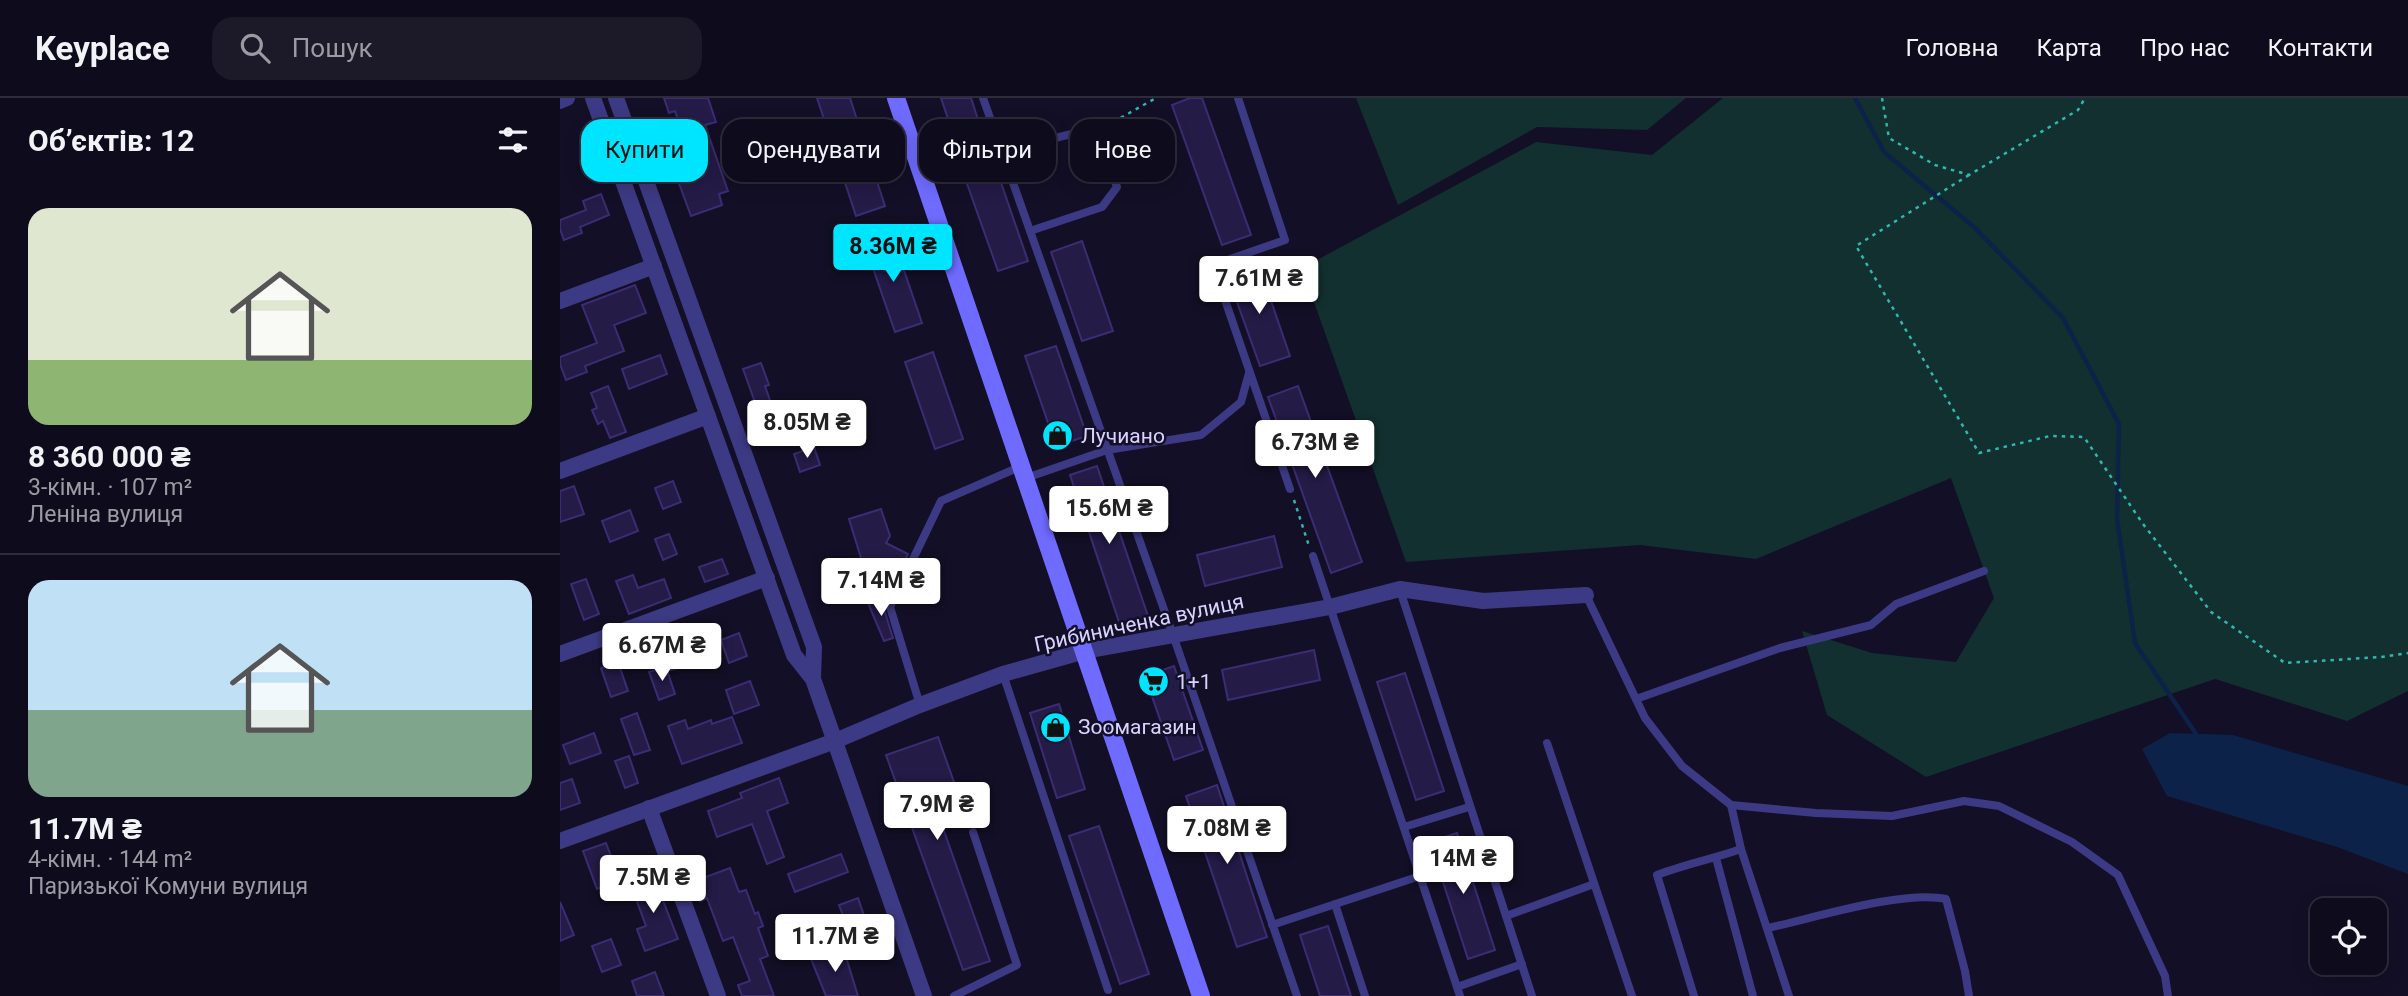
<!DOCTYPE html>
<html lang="uk">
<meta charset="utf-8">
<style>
body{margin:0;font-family:Roboto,sans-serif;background:#1c1929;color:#f1f3f6;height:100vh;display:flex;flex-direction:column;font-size:26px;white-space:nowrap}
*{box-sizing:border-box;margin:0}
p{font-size:23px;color:#9b9ba3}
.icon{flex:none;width:38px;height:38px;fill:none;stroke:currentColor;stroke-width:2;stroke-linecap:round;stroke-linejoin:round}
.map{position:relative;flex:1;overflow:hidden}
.sheet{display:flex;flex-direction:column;background:#0e0b1c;width:560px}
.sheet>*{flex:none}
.guide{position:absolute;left:21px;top:21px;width:665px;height:63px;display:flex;gap:14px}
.buttons{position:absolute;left:1750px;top:800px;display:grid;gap:14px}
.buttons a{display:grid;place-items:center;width:77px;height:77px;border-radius:14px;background:#0e0b1c;box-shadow:0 4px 18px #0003,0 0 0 2px #2e2b3b;font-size:35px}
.price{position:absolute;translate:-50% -60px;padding:0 16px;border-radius:7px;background:#fff;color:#222;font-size:23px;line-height:46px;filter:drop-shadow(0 2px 4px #0008)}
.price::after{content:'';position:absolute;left:50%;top:42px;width:21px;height:16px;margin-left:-10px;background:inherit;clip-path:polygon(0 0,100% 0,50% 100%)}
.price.active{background:#00e5ff;color:#111}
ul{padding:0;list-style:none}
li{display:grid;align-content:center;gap:14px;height:371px;padding:0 28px}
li+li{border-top:2px solid #2e2b3b}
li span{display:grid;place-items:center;height:217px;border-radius:21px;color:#555}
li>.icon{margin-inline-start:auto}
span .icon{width:126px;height:126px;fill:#fffc;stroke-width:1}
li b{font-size:30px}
h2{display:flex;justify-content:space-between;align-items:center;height:84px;padding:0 28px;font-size:30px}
.pill{padding:0 24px;border-radius:21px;background:#0e0b1c;box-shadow:0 4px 18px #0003,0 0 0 2px #2e2b3b;font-size:24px;line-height:63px}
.pill.active{background:#00e5ff;color:#111}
header{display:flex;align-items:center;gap:42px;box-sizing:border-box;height:98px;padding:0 35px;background:#0e0b1c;border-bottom:2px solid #2e2b3b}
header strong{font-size:33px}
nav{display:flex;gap:38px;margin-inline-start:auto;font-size:24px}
.search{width:490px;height:63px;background:#1c1929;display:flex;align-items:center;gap:18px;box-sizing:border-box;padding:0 24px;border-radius:21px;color:#9b9ba3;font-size:26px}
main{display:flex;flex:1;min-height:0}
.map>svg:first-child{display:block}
</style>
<header>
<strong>Keyplace</strong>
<div class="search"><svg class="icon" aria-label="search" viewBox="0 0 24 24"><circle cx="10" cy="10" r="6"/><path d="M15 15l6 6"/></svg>Пошук</div>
<nav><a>Головна</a><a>Карта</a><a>Про нас</a><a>Контакти</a></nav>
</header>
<main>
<section class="sheet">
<h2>Об’єктів: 12<svg class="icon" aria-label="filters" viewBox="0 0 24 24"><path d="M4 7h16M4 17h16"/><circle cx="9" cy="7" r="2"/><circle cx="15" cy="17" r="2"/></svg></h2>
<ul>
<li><span style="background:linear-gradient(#dfe7d0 70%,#8fb573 0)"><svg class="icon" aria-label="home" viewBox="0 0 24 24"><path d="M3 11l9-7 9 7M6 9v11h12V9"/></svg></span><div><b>8 360 000 ₴</b><p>3-кімн. · 107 m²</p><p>Леніна вулиця</p></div></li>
<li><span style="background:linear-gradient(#bfe0f5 60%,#7fa58c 0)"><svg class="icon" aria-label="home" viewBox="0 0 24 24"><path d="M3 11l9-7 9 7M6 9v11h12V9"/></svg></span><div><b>11.7M ₴</b><p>4-кімн. · 144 m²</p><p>Паризької Комуни вулиця</p></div></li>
</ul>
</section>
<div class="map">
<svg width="1848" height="898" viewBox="0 0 1848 898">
<rect width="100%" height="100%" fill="#130f26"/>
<g fill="#12302f">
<path d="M796,0h330l-39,32 -110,-3 -139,78z"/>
<path d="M1163,0h685v593l-61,30 -132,-42 -289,98 -99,-62 -25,-84 70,22 84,9 38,-64 -43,-120 -195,81 -116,-14 -234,17 -104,-294 234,-126 116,13z"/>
</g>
<path fill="#0c2248" d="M1610,635l63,2 175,51v88l-71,-27 -170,-51 -25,-47z"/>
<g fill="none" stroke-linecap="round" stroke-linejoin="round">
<path stroke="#0c2248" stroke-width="4.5" d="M1295,0l29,54 90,75 89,91 56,106 -2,95 18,124 63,94"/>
</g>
<g fill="#241b47" stroke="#3b2d73" stroke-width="2">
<path d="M104,0h44l8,24 -11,3 23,66 -9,3 3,11 -31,11 -21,-57 19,-6 -14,-42 -6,2z"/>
<path d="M257,0h33l35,108 -29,10z"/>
<path d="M381,0h30l15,46 -27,8z"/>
<path d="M630,0h12l49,137 -29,10 -50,-140z"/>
<path d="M437,73l31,90 -30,10 -32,-90z"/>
<path d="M41,96l8,21 -29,12 2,6 -18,7 -4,-11v-9l26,-10 -3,-9z"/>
<path d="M332,137l30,88 -27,9 -30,-87z"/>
<path d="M522,143l31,90 -31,10 -31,-89z"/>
<path d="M699,168l31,90 -30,10 -32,-89z"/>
<path d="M75,187l11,28 -32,12 10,26 -39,15 2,6 -21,8 -6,-16v-7l37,-14 -15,-38z"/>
<path d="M496,248l31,90 -31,10 -31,-90z"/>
<path d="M373,254l30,87 -28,10 -30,-87z"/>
<path d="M100,257l7,19 -38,15 -7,-20z"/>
<path d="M201,265l8,22 -4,1 15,43 -16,5 -9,-25 2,-1 -14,-39z"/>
<path d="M48,288l18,46 -16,6 -7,-17 -5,3 -6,-14 5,-2 -6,-15z"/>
<path d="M738,288l64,176 -31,11 -63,-176z"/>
<path d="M265,308l5,16 -26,9 -5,-16z"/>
<path d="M254,349l6,18 -20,7 -6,-18z"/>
<path d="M537,368l51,150 -28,9 -50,-150z"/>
<path d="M113,383l8,21 -18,7 -8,-21z"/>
<path d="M14,388l10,28 -24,8v-31z"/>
<path d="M321,411l9,27 -4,7 22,11 -7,15 -22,-10 -11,22 -19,-62z"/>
<path d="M70,412l8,21 -28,11 -8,-21z"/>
<path d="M109,436l8,20 -14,6 -8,-21z"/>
<path d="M714,438l8,31 -77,19 -8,-31z"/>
<path d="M162,461l6,15 -23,8 -6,-15z"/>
<path d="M73,477l5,13 26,-9 7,19 -42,16 -13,-33z"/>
<path d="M26,481l13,35 -15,6 -13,-36z"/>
<path d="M324,499v12l9,29 -9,3 -16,-38z"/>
<path d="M121,533l12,32 -22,7 -11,-32z"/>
<path d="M179,535l8,23 -18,7 -8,-23z"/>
<path d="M754,552l6,30 -92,20 -6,-30z"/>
<path d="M58,564l10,29 -17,6 -10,-29z"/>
<path d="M614,568l29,84 -29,10 -29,-84z"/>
<path d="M106,569l9,27 -16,6 -10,-28z"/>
<path d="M845,575l39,118 -28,9 -39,-118z"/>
<path d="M190,583l9,24 -25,9 -8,-24z"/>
<path d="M499,606l26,85 -28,9 -27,-85z"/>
<path d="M77,615l13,37 -16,5 -13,-36z"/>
<path d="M172,619l10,26 -60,21 -14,-38 17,-6 3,9 23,-9 1,4z"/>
<path d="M34,635l7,20 -31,11 -7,-19z"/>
<path d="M378,639l17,48 -24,9 59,167 -27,9 -77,-215z"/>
<path d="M69,658l9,27 -13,5 -10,-27z"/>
<path d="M219,680l9,25 -21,8 17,46 -17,7 -15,-40 -35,13 -9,-26 34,-13 -2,-5z"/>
<path d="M12,681l8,24 -20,7v-27z"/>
<path d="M657,687l50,152 -30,10 -51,-151z"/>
<path d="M539,728l50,148 -29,10 -51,-148z"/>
<path d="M897,735l38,117 -27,9 -38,-117z"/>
<path d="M46,745l14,37 -23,9 -14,-38z"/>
<path d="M281,756l7,18 -53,20 -7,-18z"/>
<path d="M170,770l9,24 7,-2 9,24 3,-2 5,14 -5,2 10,28 -8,3 14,37h-32l-4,-11 12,-4 -17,-44 -10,4 -16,-43 -7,3 -8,-19z"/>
<path d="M93,777l25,64 -33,12 -8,-22 9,-3 -16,-43z"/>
<path d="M298,800l9,26 -18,7 -10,-26z"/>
<path d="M0,804l14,33 -14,6z"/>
<path d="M768,828l23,70h-31l-20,-61z"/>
<path d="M51,841l10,26 -19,7 -10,-26z"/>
<path d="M283,849l15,49h-32l-15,-37z"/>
<path d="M95,874l9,24h-27l-5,-15z"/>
</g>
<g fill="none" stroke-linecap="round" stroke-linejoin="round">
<g stroke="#2fb8b0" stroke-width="2.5" stroke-dasharray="3.5 5" stroke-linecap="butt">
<path d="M1322,0l7,40 46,27 34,10 109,-65 7,-12"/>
<path d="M546,28l50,-28"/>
<path d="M1409,77l-113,71 123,207 71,-17 34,1 59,87 68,88 74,51 96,-6 27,-4"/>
<path d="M734,402l15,46"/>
</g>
<g stroke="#3d3a85" stroke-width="8">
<path d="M423,0l190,537 124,361"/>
<path d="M678,0l47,142 -72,25 77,224"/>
<path d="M364,82l78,-29 94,-23 21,59 -15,20 -72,24"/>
<path d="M466,380l81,-28 94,-15 40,-33 8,-29"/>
<path d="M753,458l147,440"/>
<path d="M840,492l132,406"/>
<path d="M1026,497l59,123 37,48 49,39 85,8 76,3 72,-15 35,5 73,36 46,33 47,101 3,20"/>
<path d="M443,576l105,316"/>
<path d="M1076,601l144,-51 91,-23 25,-21 88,-33"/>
<path d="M360,607l-30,-98 51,-106 81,-35"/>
<path d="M987,645l85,253"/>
<path d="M1171,707l10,44 48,147"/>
<path d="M844,729l65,-20"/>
<path d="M1156,760l37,138"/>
<path d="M775,806l30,92"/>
<path d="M946,818l88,-32"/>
<path d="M712,827l148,-49"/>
<path d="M1208,830c46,-10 134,-38 178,-29l19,72 4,25"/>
<path d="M897,889l65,-23"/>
<path d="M394,898l63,-31 -44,-133"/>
<path d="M1134,898l-37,-121c28,-11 56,-16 84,-26"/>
</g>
<g stroke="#3d3a85" stroke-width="16">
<path d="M33,0l201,557 19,24 111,317"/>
<path d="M56,0l198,549 -1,32"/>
<path d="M0,3l7,-3"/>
<path d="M0,203l94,-35"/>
<path d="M0,373l148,-55"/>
<path d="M0,556l207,-76"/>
<path d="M89,710l69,188"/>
<path d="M0,743l275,-100 85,-36 83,-31 82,-23 245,-44 70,-18 83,12 103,-6"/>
</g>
<path stroke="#6f6bff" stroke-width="18" d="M336,0l305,898"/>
</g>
<defs>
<symbol id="shop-disc" viewBox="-11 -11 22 22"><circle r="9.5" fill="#00e5ff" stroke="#130f26"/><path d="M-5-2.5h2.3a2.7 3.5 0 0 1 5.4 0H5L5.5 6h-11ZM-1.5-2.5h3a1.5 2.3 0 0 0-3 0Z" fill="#111"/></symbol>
<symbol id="supermarket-disc" viewBox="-11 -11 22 22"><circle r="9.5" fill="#00e5ff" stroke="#130f26"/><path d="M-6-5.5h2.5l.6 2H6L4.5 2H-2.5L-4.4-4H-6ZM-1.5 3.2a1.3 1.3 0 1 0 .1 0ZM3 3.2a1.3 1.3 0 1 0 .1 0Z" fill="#111"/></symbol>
</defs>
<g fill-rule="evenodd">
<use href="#shop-disc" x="480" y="320" width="35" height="35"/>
<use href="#supermarket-disc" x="576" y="566" width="35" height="35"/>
<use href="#shop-disc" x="478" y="612" width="35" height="35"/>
</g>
<g text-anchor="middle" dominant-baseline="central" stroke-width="5" stroke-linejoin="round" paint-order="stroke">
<g font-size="21" fill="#d9d4ff" stroke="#130f26" text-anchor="start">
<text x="521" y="338">Лучиано</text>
<text x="616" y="584">1+1</text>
<text x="518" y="629">Зоомагазин</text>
</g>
<g font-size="21" fill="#d9d4ff" stroke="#130f26">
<text transform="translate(579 525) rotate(-12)">Грибиниченка вулиця</text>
</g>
</g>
</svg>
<div class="buttons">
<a><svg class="icon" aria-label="locate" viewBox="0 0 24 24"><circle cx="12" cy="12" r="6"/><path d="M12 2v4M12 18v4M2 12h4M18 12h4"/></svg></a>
</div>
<b class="price active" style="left:333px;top:186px">8.36M ₴</b>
<b class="price" style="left:699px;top:218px">7.61M ₴</b>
<b class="price" style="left:247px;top:362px">8.05M ₴</b>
<b class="price" style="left:755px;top:382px">6.73M ₴</b>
<b class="price" style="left:549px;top:448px">15.6M ₴</b>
<b class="price" style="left:321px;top:520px">7.14M ₴</b>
<b class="price" style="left:102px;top:585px">6.67M ₴</b>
<b class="price" style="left:377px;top:744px">7.9M ₴</b>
<b class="price" style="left:667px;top:768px">7.08M ₴</b>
<b class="price" style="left:903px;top:798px">14M ₴</b>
<b class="price" style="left:93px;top:817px">7.5M ₴</b>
<b class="price" style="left:275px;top:876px">11.7M ₴</b>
<div class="guide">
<a class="pill active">Купити</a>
<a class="pill">Орендувати</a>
<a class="pill">Фільтри</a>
<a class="pill">Нове</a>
</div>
</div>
</main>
